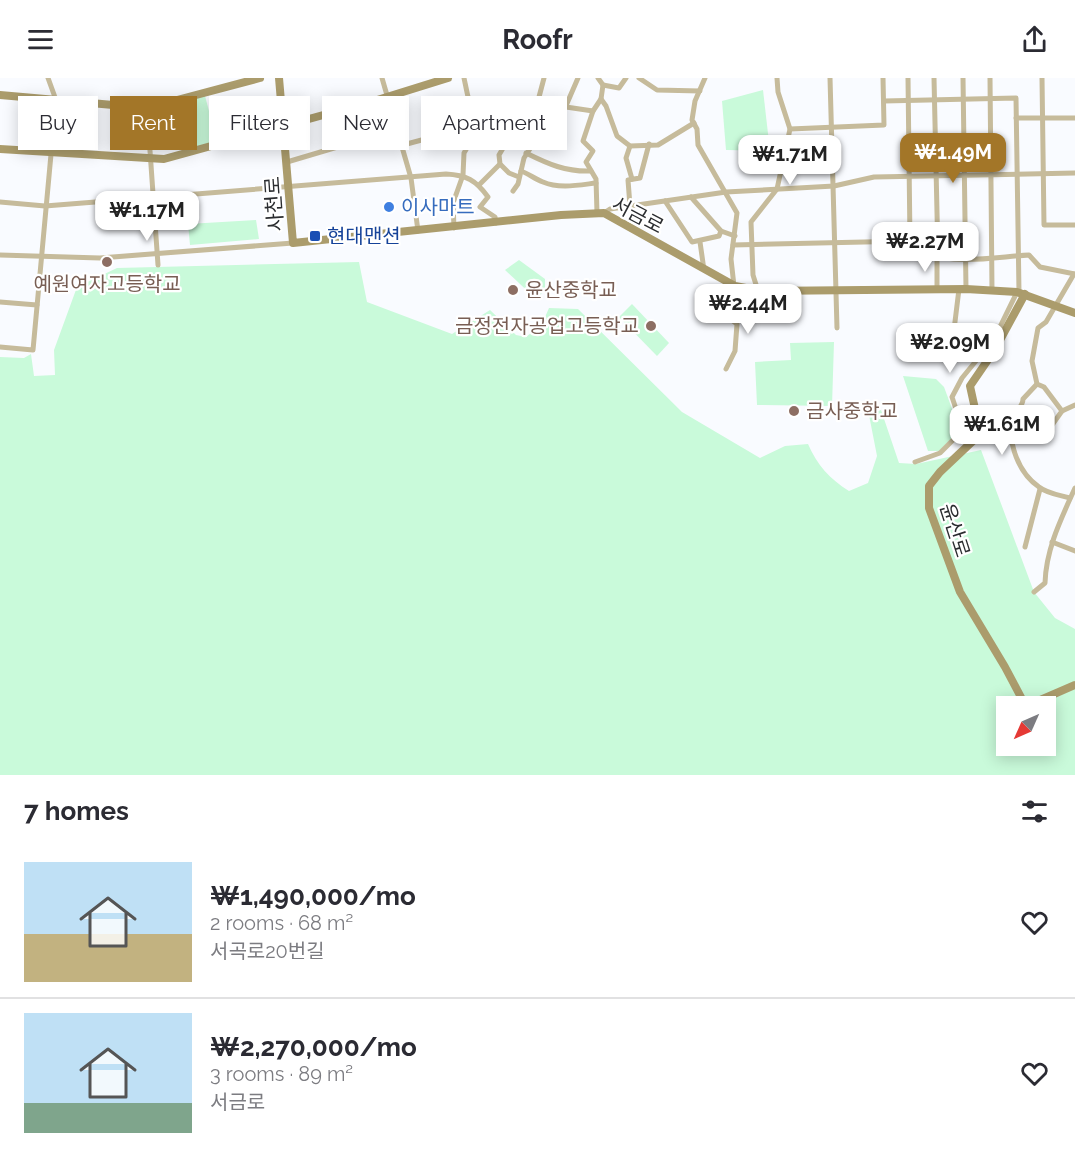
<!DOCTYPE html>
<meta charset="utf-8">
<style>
body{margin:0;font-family:Raleway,"Noto Sans KR",sans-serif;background:#f2f2f3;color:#2b2b33;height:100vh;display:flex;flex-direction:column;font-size:22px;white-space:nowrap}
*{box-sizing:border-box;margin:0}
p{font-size:20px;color:#7c7c81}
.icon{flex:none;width:33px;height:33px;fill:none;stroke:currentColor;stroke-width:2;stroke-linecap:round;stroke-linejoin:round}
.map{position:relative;height:697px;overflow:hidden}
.panel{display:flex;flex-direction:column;background:#fff;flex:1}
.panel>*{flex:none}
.hud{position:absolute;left:18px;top:18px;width:600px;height:54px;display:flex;gap:12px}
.needle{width:39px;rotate:225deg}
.tools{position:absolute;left:996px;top:618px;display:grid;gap:12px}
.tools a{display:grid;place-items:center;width:60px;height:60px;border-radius:0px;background:#fff;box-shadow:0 3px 15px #0003;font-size:30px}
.price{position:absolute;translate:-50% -51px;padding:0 14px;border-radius:12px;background:#fff;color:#222;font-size:20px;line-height:39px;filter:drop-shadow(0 2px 3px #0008)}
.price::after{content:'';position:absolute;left:50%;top:36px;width:18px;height:14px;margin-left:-9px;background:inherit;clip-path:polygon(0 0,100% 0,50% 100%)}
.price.on{background:#a37628;color:#fff}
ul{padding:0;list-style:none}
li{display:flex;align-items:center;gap:18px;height:150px;padding:0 24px}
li+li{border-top:2px solid #e1e1e2}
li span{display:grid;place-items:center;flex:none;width:168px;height:120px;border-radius:0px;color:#555}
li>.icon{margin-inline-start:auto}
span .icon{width:72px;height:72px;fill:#fffc;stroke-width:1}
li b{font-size:26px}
h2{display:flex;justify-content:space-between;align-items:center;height:72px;padding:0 24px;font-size:26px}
.chip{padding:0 21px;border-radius:0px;background:#fff;box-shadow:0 3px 15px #0003;font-size:21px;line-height:54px}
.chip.on{background:#a37628;color:#fff}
header{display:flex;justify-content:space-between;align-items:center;height:78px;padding:0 24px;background:#fff;font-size:27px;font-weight:700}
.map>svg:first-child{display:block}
</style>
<header><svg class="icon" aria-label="menu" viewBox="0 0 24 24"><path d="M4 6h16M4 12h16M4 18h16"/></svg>Roofr<svg class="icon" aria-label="share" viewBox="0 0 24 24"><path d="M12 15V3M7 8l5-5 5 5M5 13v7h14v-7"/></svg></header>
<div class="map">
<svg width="1075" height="697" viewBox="0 0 1075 697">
<rect width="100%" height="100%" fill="#f9fbff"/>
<g fill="#c9fada" fill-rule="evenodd">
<path d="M763,12l7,61 -44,-1 -4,-49z"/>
<path d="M205,18l12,45 -27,8 -13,-45z"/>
<path d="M256,142l3,19 -69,6 -2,-21z"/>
<path d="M519,182l26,19v11l-9,9 -31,-29z"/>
<path d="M359,184l8,40 85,32 38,-24 26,25 10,2 16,-13 7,-16 29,1 104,103 78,46 25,-12 23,-2c9,21 22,35 41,47l19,-8 9,-27 -8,-41 12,-5 18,53 17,1 65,-14 53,142 21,26 20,11v146h-1075v-418l24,1 7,-4 3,22 21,-1 -1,-25 23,-63 40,-19zM1006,628h40v40h-40z"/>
<path d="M632,226l37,39 -12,13 -38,-39z"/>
<path d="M834,264l-2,64 -75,-1 -2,-43 36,-2 -1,-17z"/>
<path d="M903,298l33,3 8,8 16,43 -21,21h-11z"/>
</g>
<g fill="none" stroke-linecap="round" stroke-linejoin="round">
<g stroke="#c6bb9b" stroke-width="5">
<path d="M382,0l29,100 7,53"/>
<path d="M598,0l5,7 -2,14"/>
<path d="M639,0l18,12 43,1"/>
<path d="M705,0l-10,23 -3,19 5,9 1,16 39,68 -6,46 3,27 -5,15 4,20 4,3 -2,27 -9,18"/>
<path d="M830,0l7,250"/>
<path d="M908,0l2,163"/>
<path d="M934,0l4,179"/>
<path d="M963,0l3,211"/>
<path d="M990,0l2,212"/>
<path d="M1042,0l2,147h31"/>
<path d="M603,7l16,3 7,-10"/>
<path d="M884,23l132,-3 3,194"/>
<path d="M147,30l11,157"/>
<path d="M565,30l13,-30"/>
<path d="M525,32l14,15"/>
<path d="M484,33l10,-3 17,19"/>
<path d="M593,33l-10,30 10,10 -7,11 10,17 1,34"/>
<path d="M1016,40h59"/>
<path d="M481,46l28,5"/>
<path d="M790,51l94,-4 -1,-47"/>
<path d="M403,67l26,-7 37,10"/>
<path d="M630,68l-4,12 6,21"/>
<path d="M526,75c22,11 40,19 65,18"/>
<path d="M287,84l111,-33"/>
<path d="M521,93c8,3 14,8 22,11 16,7 36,3 53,1"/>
<path d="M519,99l-10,-4 -9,-9 -1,-9 7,-12 3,-14 24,-23 6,-3 54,8 8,-12 5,7 11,30 13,10 28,-1 36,-22"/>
<path d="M479,107l21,-21"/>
<path d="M513,113l5,-7 6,-26 17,-26 -2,-35 5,-19"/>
<path d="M691,119l30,34 14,5"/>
<path d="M665,123l27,41 27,-6 2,-5"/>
<path d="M0,124l45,4 401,-32c20,1 30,6 42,23l-8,10 15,10 1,6"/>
<path d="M630,128l-2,-26 12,-2 9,-34"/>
<path d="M604,135l6,-4 116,-17 108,-6 40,-9 201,-4"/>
<path d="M454,150l-1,-25 10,-28 1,-22 17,-29 3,-13 -16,-14 -4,-19"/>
<path d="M700,164l4,28"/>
<path d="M733,167l177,-4c29,29 81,16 119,14l11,12 35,7"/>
<path d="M0,177l100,3 193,-15"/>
<path d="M937,179v33"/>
<path d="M758,213l-5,-16 -2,-53 26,-33 13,-60 -12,-37 -1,-14"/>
<path d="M0,224l37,3"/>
<path d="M953,260l6,-49"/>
<path d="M0,269l33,3 23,-250 -8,-22"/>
<path d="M1037,306l-14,15c0,8 -8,12 -10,20 -6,25 6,54 26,68 9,7 21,8 31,11"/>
<path d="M1062,333l13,-6"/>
<path d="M1026,353l5,9 21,-15 10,-14 -18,-24 -7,-3 -5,-23 6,-33 8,-6 28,-48"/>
<path d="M915,384l25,-9 23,-23 -11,-33 10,-19 32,-39 23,-47"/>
<path d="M1052,464l23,9"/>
<path d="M1025,469l15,-58"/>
<path d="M1034,514l11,-9c1,-34 16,-64 30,-95"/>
</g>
<g stroke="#ab9c6c" stroke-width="8">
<path d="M279,0l14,165 268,-28 43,-2 131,73 27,5 204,-2 51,3 58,21"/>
<path d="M0,17l147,13 113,-30"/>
<path d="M0,71l164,10 210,-58 74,-23"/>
<path d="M1025,216l-31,57 -24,35 7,32 -1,20 -36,34 -11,14v22l31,84 45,75 18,34h15l37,-16"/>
</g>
</g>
<circle fill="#3f7fe0" stroke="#fff" stroke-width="2" cx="389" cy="129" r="6"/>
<rect fill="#1a4fb4" stroke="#fff" stroke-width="2" x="309" y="152" width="12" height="12" rx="3"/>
<g fill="#8d6e63" stroke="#fff" stroke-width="2">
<circle cx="107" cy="184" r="6"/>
<circle cx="513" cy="212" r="6"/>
<circle cx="651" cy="248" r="6"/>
<circle cx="794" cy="333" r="6"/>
</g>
<g text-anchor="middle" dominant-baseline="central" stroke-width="4.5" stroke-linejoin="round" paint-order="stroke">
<g font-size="20" fill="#2b2d30" stroke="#fff">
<text transform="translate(274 126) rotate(-94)">사천로</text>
<text transform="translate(638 137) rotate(28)">서금로</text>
<text transform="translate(955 452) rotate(72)">윤산로</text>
</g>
<g font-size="20" fill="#366cbe" stroke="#fff" text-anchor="start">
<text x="401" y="129">이사마트</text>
</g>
<g font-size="20" fill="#164399" stroke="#fff" text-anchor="start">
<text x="327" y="158">현대맨션</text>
</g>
<g font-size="20" fill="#785e54" stroke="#fff" text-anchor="start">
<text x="107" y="206" text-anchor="middle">예원여자고등학교</text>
<text x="525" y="212">윤산중학교</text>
<text x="639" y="248" text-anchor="end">금정전자공업고등학교</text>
<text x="806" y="333">금사중학교</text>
</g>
</g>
</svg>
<div class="tools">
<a><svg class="needle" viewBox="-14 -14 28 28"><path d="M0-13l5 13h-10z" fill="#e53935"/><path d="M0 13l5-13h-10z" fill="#7c7c81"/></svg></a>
</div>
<b class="price on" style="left:953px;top:106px">₩1.49M</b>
<b class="price" style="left:790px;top:108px">₩1.71M</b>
<b class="price" style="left:147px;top:164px">₩1.17M</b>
<b class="price" style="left:925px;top:195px">₩2.27M</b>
<b class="price" style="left:748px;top:257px">₩2.44M</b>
<b class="price" style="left:950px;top:296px">₩2.09M</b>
<b class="price" style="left:1002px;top:378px">₩1.61M</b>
<div class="hud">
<a class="chip">Buy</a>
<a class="chip on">Rent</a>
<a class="chip">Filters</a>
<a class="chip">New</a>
<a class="chip">Apartment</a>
</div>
</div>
<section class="panel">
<h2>7 homes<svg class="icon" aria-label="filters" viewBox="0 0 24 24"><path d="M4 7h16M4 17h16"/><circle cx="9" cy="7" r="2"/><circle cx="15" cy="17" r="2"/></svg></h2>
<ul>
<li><span style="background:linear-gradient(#bfe0f5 60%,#c2b280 0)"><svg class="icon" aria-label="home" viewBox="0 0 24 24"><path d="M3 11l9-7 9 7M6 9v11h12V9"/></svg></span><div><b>₩1,490,000/mo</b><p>2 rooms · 68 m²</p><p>서곡로20번길</p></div><svg class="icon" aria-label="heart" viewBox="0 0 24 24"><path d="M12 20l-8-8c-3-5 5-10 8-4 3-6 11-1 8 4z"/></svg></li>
<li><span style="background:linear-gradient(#bfe0f5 75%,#7fa58c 0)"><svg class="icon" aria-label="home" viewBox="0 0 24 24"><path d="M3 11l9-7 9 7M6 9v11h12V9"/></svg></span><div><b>₩2,270,000/mo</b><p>3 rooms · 89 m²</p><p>서금로</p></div><svg class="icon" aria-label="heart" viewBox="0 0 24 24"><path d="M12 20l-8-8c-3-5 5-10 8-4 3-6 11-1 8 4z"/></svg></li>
</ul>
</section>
